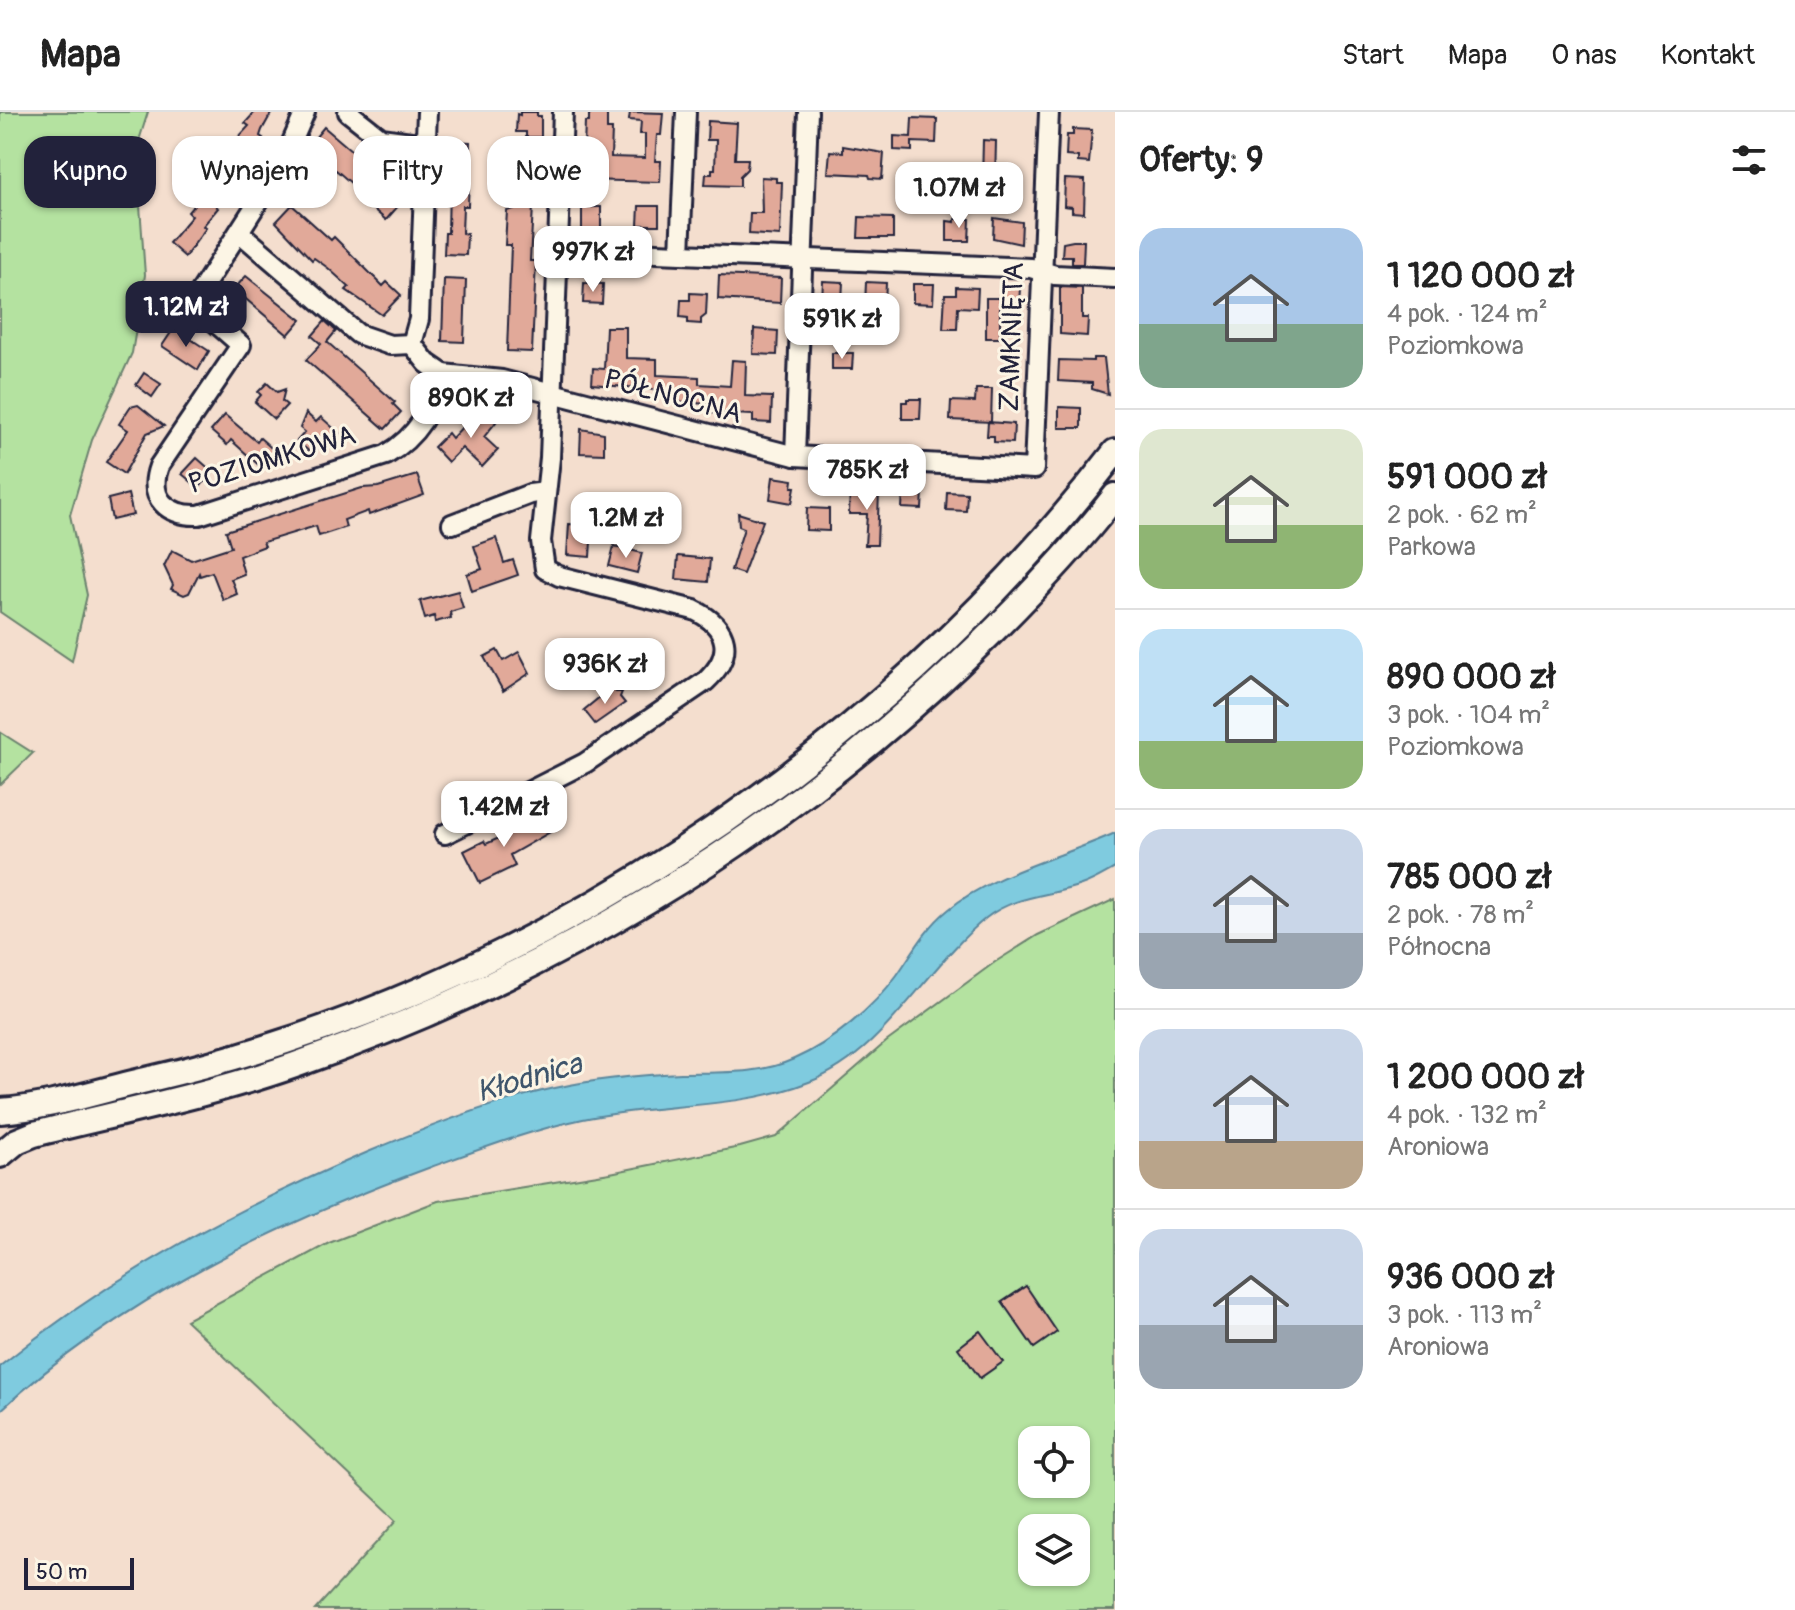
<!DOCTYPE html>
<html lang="pl">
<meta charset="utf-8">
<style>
body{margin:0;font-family:Pangolin,sans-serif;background:#f2f2f2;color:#222;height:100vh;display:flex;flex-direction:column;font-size:30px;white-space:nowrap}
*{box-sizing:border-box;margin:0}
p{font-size:26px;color:#767676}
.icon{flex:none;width:44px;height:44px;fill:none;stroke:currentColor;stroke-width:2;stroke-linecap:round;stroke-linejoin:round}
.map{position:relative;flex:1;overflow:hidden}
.side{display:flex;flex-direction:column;background:#fff;width:680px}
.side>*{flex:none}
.guide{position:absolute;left:24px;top:24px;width:760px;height:72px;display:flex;gap:16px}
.buttons{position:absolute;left:1018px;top:1314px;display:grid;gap:16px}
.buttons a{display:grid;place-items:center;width:72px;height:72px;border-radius:16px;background:#fff;box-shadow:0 2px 6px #0004;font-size:40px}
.scale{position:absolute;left:24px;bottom:20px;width:110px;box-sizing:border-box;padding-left:8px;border:4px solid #22223b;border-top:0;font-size:22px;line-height:28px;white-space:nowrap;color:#22223b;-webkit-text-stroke:6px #fcf5e5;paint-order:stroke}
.price{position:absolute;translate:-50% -68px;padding:0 18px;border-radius:16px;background:#fff;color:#222;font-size:26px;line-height:52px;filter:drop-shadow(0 2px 4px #0008)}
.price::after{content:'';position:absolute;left:50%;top:48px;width:24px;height:18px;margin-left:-12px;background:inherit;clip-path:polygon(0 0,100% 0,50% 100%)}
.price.current{background:#22223b;color:#fff}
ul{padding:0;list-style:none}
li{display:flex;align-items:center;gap:24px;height:200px;padding:0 24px}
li+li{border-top:2px solid #e0e0e0}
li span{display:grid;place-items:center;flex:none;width:224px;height:160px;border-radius:24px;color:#555}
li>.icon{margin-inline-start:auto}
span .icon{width:96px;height:96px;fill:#fffc;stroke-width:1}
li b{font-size:34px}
h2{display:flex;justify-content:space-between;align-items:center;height:96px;padding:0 24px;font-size:34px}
.tag{padding:0 28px;border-radius:24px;background:#fff;box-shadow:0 2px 6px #0004;font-size:28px;line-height:72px}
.tag.current{background:#22223b;color:#fff}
header{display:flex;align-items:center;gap:48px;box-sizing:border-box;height:112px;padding:0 40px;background:#fff;border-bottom:2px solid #e0e0e0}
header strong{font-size:38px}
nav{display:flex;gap:44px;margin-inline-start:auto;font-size:28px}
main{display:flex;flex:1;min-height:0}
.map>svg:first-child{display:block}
</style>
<header>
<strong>Mapa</strong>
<nav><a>Start</a><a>Mapa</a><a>O nas</a><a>Kontakt</a></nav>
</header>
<main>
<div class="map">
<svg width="1115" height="1498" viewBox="0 0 1115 1498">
<rect width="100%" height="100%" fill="#f4dece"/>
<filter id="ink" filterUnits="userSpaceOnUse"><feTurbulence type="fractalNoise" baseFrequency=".0125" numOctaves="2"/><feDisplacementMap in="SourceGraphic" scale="16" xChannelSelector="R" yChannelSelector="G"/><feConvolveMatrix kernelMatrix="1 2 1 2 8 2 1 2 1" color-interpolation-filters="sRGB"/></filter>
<g filter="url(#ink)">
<g fill="#b4e2a0" stroke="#6b826e" stroke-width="2" fill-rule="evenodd">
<path d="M0,0h148l-12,38 9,125 -13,78 -40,87 -22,75 17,80 -15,66 -72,-49z"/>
<path d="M0,620l33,21 -33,32z"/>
<path d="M1115,787v711h-800l82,-90 -211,-200 143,-77 109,-42 172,-28 130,-26 36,-10 110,-95 109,-80 43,-27zM1032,1328h44v44h-44zM1032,1416h44v44h-44z"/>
</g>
<path fill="#7fcbdf" stroke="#5a879d" stroke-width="2" d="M1115,721v35c-11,6 -22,13 -34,17 -34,12 -66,10 -95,33 -61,50 -101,135 -177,164 -72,28 -152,21 -226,37 -52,11 -102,30 -152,48 -155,57 -309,131 -431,244v-45c115,-93 232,-156 368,-214 60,-25 123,-50 187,-64 41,-9 83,-13 126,-15 38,-1 78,2 113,-14 37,-16 79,-51 103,-84 16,-23 29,-47 51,-65 40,-35 117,-54 167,-77z"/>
<g fill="#e1a999" stroke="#22223b" stroke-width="2">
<path d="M255,0h17l-10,18 -2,6 3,2 -44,56 5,4 -8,8 2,2 -15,18 3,2 -21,29 -16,-14 23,-27 -4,-4 22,-26 -9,-8 48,-52 -4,-3z"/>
<path d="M520,0h17v4h4v21h-15v-5h-10l1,-18 3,1z"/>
<path d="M630,0l33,1 -2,22h-4l-2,26h6l-1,21 -74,-2 -2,-32 1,-26h4v-8h18v15h5l-1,28 34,1v-24h-5l1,-13 -12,-1z"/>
<path d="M912,6l25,1 -1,24 -24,-1v9l-18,-1v-14l17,1z"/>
<path d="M708,9l29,2 -2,36h13l-1,10 -7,7v10l-35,-1 1,-11h6v-5h3l1,-29h-9z"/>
<path d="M324,15l68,58 -7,8 14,12 -13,15 -14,-12 3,-4 -39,-34 -2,2 -14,-12 3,-4 -13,-12z"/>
<path d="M1073,17l19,1 -3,33 -11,-1v-5l-12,-1 1,-21h6z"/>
<path d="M983,28l13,1 -1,41h-13z"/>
<path d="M450,29l20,1 -2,64h-5l-1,27 5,1 -1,21 -22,-1 1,-21h3z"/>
<path d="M843,34l41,7 -2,26 -12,-1 -1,-3 -41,-2 2,-22 13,1z"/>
<path d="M520,47l19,1 -1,28h-4l-4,73h6l-4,91 -25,-1 4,-106h-6l2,-34 10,-3z"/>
<path d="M761,65l15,1v4h6l-2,54 -31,-2 1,-21h12z"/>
<path d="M1065,67l20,1 -1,33 -12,-1v-5l-8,-1z"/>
<path d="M971,76l20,2v18l-21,-1z"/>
<path d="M292,93l39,35 3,-3 49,49 4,-4 14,13 -19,20 -36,-25 3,-3 -21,-19 -14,-10 -2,2 -36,-38z"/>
<path d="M639,94h20v19h-21z"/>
<rect x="582" y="95" width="19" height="25"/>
<path d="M859,105l34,1v20h-35z"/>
<path d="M994,106l28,4 -1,22 -28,-6z"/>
<path d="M955,107h15l-1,22h-22v-20l8,1z"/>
<path d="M1073,129h11l-1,23h-11v-8h-10l1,-13z"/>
<path d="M719,163l62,3 -1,25 -62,-4z"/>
<path d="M246,164l55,44 -13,15 -54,-46z"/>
<path d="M444,167l22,1 -2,62 -22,-1z"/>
<path d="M823,169l20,1 -1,19 -20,-1z"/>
<path d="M866,170l20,1 -1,19 -8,-1 -1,5h-11z"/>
<path d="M584,171l19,1 -1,20 -19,-1z"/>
<path d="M913,172h21l-1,20 -20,-1z"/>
<path d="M956,175l22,1 -1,20 -19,-1 -1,22h-14l2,-35h11z"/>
<path d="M1000,175l20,1 -1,17h-5v3h-14v30h-14v-40h14z"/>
<path d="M1060,175l22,1v30h6l-1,18 -27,-2z"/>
<path d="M690,181l17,1 -1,21 -5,4v5l-13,-1v-5l-8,-1 1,-17h9z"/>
<path d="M325,209l11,10 -9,11 68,60 -2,2 8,8 -16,17 -79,-69 15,-16 -9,-8z"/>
<path d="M606,215h20v31l31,1v16l42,2v7l31,2 2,-26 14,1 -1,35 27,1 -1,26 -18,-1v-7l-42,-2v-9l-40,-2 1,-11 -80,-7 1,-16 11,1z"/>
<path d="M174,216l35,23 -11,19 -36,-24z"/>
<path d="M754,217l24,2 -1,24 -24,-1z"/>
<path d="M832,241h21l-1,16h-20z"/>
<path d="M1093,246h11l4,36 -16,-5v-6l-34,-2 1,-21 34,1z"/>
<path d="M144,261l17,11 -9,13 -16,-12z"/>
<path d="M267,271l10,9 8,-3 -3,12 5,4 -13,14 -19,-17 6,-7 -3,-3z"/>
<path d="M976,277h16l-1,33 -41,-2 1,-19 24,1z"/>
<path d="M907,287h14l-1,20h-18v-17h5z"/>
<path d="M138,293l26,21 -17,7 -23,41 -18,-12 22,-32 -9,-6 11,-17z"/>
<path d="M481,295l15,15 -12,15 14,13 -16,17 -20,-19 -14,14 -14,-15 14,-14 4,5z"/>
<path d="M1059,295l22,1v20h-22z"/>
<path d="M306,301l10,9 5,-5 18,16 -14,16 -5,-4 -8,9 -15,-13 8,-9 -5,-4z"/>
<path d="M225,303l32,27 3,-4 16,14 -14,16 -31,-28 -4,5 -16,-14z"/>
<path d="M988,310l26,2 -1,19 -19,-1v-6h-7z"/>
<path d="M581,317l23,4v21l-24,-1z"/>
<path d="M197,346l16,14 -14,16 -17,-14z"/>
<path d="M417,363l7,20 -55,20 -1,-4 -24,9 2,7 -27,9 -3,-10 -53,16 2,4 -26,10 5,18 -13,5 6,15 -14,6 -11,-28 -12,4 -1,-3 -10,20 -5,2 -13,-6 2,-4 -9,-19 8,-16 19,10 40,-13 -5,-16 136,-43 16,-1z"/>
<path d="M773,365l20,3 -1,7h3l-3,16 -22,-4z"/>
<path d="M850,378l29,1 -2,54h-12l2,-31h-18z"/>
<path d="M903,378l20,1 -1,18 -20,-1z"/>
<path d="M947,380l20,1 -1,18 -20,-1z"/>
<path d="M128,382l5,21 -21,5 -4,-21z"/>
<path d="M807,396l22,1v22l-23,-1z"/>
<path d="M738,401l25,8 -20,53 -12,-4 13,-42 -5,-2z"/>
<path d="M569,412l23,2 -2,31 -23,-2z"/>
<path d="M496,426l8,25 9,-3 5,15 -46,16 -5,-17 15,-5 -8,-23z"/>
<path d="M614,434l28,7 -5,20 -28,-7z"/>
<path d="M678,444l32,3 -2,23 -32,-3z"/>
<path d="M458,479l5,17 -13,4 1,6 -16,4 -1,-6 -9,3 -5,-18z"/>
<path d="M497,538l6,11 16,-9 11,21 -27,18 -19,-34z"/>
<path d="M612,575l4,5h6l-2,5 5,6 -30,21 -11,-14z"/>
<path d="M542,703l8,17 -40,23 5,11 -35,17 -16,-32 20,-10 2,3 13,-6z"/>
<path d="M1026,1174l31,46 -23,16 -32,-46z"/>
<path d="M980,1219l23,31 -23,16 -22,-30z"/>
</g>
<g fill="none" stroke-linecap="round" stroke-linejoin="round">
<defs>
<g id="minor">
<path d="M305,0l-22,51 -90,140 48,42 -82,121c-12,33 9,50 40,49l187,-60c31,-18 47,-46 57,-81"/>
<path d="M348,0l33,26 45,6"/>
<path d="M427,0l-8,207 -7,25 15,19 16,11"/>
<path d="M239,120l119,102 32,11 22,-1"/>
<path d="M558,137l473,19 24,7 60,3"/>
<path d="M680,141l6,-141"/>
<path d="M443,262l59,6 293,76 239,13 15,-357"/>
<path d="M795,344l13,-344"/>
<path d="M452,412l78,-30 16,-2"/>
<path d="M445,722l140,-71 121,-82c29,-27 23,-54 -12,-71l-135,-34 -14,-7 -4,-28 9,-83 13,-346"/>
</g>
<g id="major">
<path d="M0,999c49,-3 101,-21 150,-32 375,-86 732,-323 965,-627"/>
<path d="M0,1043l17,-14 17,-7c88,-22 176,-39 261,-69 247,-86 472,-219 662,-399 56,-53 111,-109 158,-170"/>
</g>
</defs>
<use href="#minor" stroke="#22223b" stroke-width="24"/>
<use href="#major" stroke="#22223b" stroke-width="30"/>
<use href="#minor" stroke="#fcf5e5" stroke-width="18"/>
<use href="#major" stroke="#fcf5e5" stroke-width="24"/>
</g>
</g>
<g text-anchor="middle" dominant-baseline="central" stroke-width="6" stroke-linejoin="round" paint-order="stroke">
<g font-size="28" fill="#22223b" stroke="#fcf5e5">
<text transform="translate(1012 225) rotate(-88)">ZAMKNIĘTA</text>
<text transform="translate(673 285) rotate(15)">PÓŁNOCNA</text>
<text transform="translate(272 348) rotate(-17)">POZIOMKOWA</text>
</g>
<g font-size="30" font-style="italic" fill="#3e556c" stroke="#fcf5e5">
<text transform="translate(529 966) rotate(-16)">Kłodnica</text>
</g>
</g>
</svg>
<div class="buttons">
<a><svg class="icon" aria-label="locate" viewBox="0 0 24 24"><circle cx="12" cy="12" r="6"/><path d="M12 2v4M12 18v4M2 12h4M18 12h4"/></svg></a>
<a><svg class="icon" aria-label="layers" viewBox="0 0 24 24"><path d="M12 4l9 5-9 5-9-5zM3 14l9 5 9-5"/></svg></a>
</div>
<div class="scale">50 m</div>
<b class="price" style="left:959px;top:118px">1.07M zł</b>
<b class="price" style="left:593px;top:182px">997K zł</b>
<b class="price current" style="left:186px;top:237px">1.12M zł</b>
<b class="price" style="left:842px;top:249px">591K zł</b>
<b class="price" style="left:471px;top:328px">890K zł</b>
<b class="price" style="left:867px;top:400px">785K zł</b>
<b class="price" style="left:626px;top:448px">1.2M zł</b>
<b class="price" style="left:605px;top:594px">936K zł</b>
<b class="price" style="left:504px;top:737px">1.42M zł</b>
<div class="guide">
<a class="tag current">Kupno</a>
<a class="tag">Wynajem</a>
<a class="tag">Filtry</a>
<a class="tag">Nowe</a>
</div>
</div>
<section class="side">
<h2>Oferty: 9<svg class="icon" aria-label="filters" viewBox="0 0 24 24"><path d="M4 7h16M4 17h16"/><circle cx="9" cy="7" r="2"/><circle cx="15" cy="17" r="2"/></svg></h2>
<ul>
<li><span style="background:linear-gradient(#a9c7e8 60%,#7fa58c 0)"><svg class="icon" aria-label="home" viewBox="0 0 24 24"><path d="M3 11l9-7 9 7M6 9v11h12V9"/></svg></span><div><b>1 120 000 zł</b><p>4 pok. · 124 m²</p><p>Poziomkowa</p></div></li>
<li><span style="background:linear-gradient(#dfe7d0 60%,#8fb573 0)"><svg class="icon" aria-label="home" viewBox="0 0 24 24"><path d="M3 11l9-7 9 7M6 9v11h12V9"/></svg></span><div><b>591 000 zł</b><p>2 pok. · 62 m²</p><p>Parkowa</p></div></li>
<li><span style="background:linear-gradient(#bfe0f5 70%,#8fb573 0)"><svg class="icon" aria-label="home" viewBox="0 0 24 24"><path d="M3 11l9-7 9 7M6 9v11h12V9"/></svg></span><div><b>890 000 zł</b><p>3 pok. · 104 m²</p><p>Poziomkowa</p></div></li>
<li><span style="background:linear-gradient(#c9d6e8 65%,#9aa5b1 0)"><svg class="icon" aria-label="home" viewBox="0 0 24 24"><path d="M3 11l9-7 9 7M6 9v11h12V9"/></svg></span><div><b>785 000 zł</b><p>2 pok. · 78 m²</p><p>Północna</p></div></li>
<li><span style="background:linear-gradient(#c9d6e8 70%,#b9a48a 0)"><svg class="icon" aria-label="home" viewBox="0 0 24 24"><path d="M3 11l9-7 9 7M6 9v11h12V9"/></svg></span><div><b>1 200 000 zł</b><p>4 pok. · 132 m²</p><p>Aroniowa</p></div></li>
<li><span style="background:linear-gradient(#c9d6e8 60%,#9aa5b1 0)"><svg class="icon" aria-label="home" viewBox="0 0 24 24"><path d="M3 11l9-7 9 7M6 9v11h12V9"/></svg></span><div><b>936 000 zł</b><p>3 pok. · 113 m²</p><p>Aroniowa</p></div></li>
</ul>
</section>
</main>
